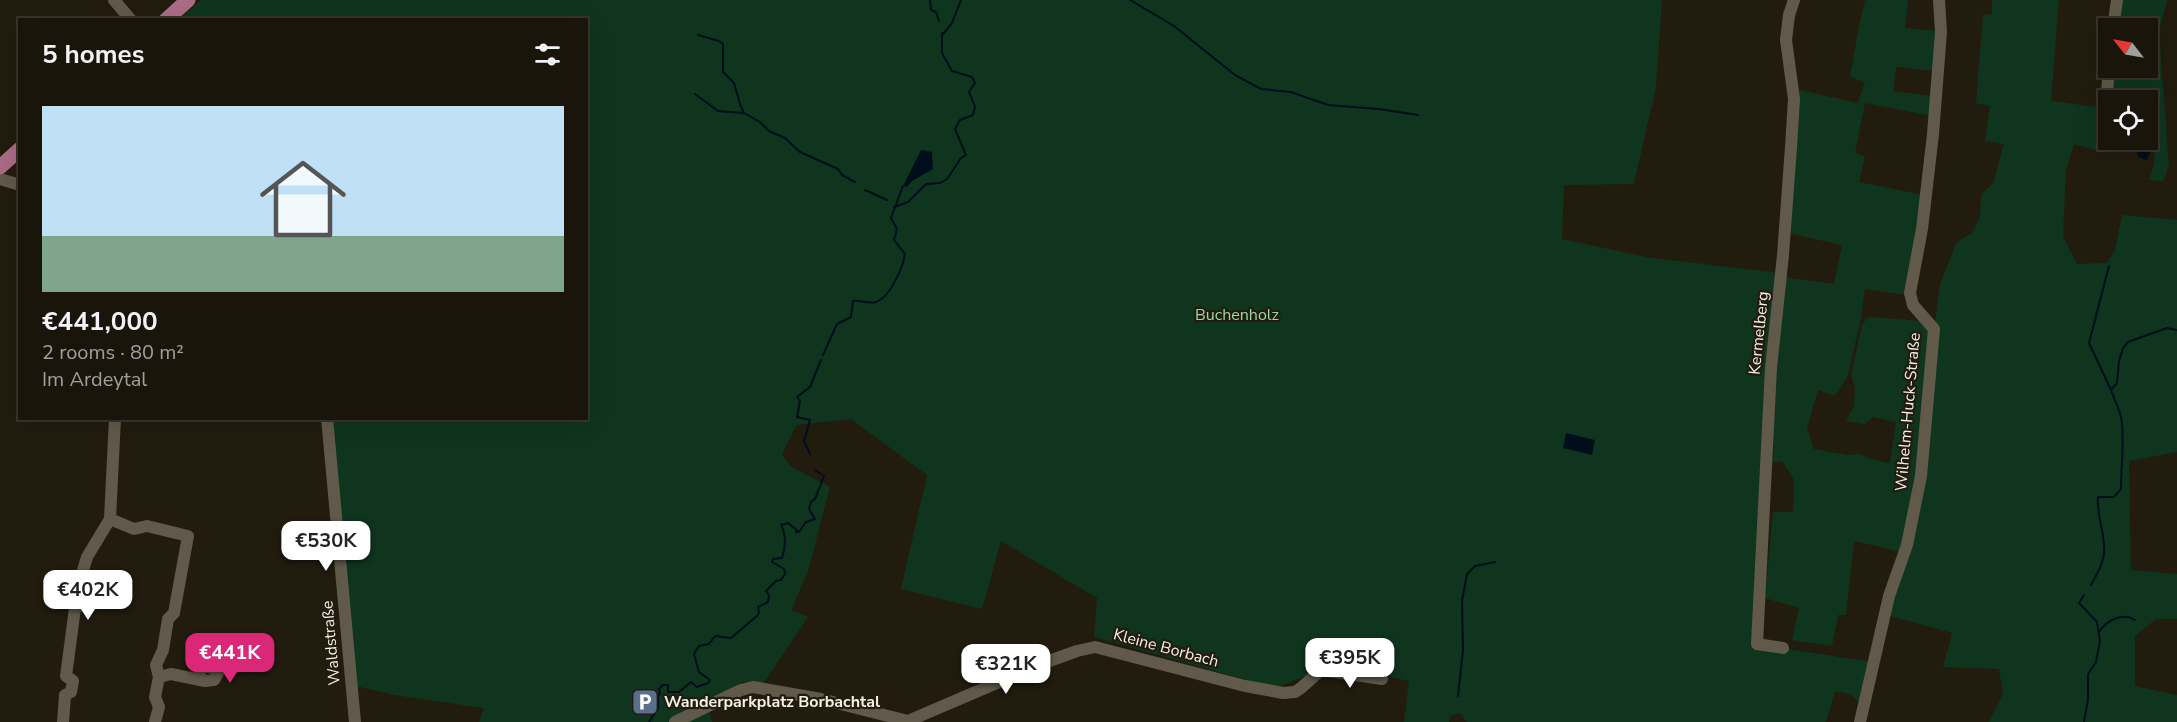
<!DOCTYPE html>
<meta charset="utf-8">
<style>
body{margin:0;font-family:"Nunito Sans",sans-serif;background:#231e14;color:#f1f3f6;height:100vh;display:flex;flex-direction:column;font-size:22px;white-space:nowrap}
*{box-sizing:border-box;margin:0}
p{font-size:20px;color:#9f9f9d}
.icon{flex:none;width:33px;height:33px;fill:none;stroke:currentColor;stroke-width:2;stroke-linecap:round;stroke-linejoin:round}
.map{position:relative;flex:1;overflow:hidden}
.drawer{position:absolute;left:18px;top:18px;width:570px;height:402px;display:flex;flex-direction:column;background:#1a150b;border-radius:0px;box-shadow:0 6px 24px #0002,0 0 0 2px #38342c}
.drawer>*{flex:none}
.needle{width:39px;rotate:301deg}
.fabs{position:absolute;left:2098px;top:18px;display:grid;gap:12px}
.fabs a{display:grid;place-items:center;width:60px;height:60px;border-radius:0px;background:#1a150b;box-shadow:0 6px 24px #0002,0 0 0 2px #38342c;font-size:30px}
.price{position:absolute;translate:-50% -51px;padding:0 14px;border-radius:12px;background:#fff;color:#222;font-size:20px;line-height:39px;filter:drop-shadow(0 2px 3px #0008)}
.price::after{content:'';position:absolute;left:50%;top:36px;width:18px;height:14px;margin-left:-9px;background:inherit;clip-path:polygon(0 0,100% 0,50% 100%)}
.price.current{background:#db2777;color:#fff}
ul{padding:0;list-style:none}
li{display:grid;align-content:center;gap:12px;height:318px;padding:0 24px}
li+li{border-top:2px solid #38342c}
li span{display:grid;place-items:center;height:186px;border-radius:0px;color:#555}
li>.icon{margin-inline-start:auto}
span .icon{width:108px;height:108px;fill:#fffc;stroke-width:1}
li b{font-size:26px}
h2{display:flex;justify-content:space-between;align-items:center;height:72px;padding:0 24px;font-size:26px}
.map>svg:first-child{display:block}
</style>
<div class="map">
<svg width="2177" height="722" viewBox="0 0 2177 722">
<rect width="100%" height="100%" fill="#221c0f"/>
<g fill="#0f351e">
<path d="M201,0h1461l-6,87 -22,97 -70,1 -2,54 84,18 132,16 -9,92 -14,284 30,5 2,-5 86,13 -12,42 -11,-10 -15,-3 -9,31h-359l-7,-9 -10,3 -1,6h-45l5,-41 -76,-17 -57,24 -182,-51 3,-39 -96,-57 -19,68 -81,-20 26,-114 -76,-56 -55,6 -14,30 8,11 40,21 -22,84 -17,39 17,7 -45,67 -20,-2 -35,19 4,21h-233l5,-14 -90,-13 -38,-9 -25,-267 255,-1v-398h-408z"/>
<path d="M1865,0h43l-3,28 34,3 -3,40 -40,-4 -3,24 41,5 -2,20 -67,-13 -10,50 10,3 -6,26 65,13 -17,100 -42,-6 -4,29 -13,57 -13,21 -17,-6 -11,38 7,21 33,6 13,-1 11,5 19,4 6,-41 -23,-5 -9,7 -18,-3 8,-14 1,-19 -4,-13 11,-50 5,-7 4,-1 50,4 8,5 -7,116 -20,110 -48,-11 -8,74h-8l-6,31 -40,-6 7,-32 -34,-10 8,-86h20l1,-32 -12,-19 -9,2 3,-122 7,-64 51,7 8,-39 -55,-12 8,-144 63,14 7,-21 -15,-5 9,-51z"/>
<path d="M1992,0h67l-8,101 53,7v5h-3l-5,37 -22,-6 -8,26 -3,67 14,27 30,-1 8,-13 7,-35 55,5v232l-48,9 2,109 46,4v45h-21l-21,17v50l42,9v27h-188l14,-28 -4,-25 -56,-2 9,-34 -65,-18 19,-59 34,-272 17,-42 15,-9 8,-16 1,-23 12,-10 11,-40 -19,-3 5,-35 -14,-3 7,-88 9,-1z"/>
<path d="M2119,0h48l-8,32 10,134 -6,15 -14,-1 5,-16 2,-31 -8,-10v-23h-39l2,-32h37v-40h-34z"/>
</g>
<g fill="#000e1c">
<path d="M2148,128l6,6c-4,9 -2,21 -8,26l-7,-3 -2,-4 3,-13h8z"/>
<path d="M921,150l11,2 1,17 -21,12 -5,6 -4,-1z"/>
<path d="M1566,433l29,7 -3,15 -29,-7z"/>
</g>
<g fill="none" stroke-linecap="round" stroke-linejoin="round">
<g stroke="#000e1c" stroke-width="2">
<path d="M930,0l1,10 5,2 3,9"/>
<path d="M1130,0l44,26 61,49 26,14 30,3 37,13 51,4 39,6"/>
<path d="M943,34l9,-11 9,-23"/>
<path d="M698,35l21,6 4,3v28l11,11 6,21 4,9 16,9 9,9 16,7 15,14 38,17 4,6 13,7"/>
<path d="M695,94l23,17 25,2"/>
<path d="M865,190l22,10"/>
<path d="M894,207l14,-5 18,-18 14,-1 7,-4 14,-21 5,-3 -11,-26 5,-9 13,-5 2,-8 -6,-15 6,-9 -3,-6 -20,-6 -10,-18v-20"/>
<path d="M2109,266l-20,77 22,47"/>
<path d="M823,355l14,-31 14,-7 2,-16c7,-1 17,3 23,1 14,-4 27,-35 29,-48l-11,-14 3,-11 -6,-11 12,-32"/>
<path d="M810,454l-6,-13 6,-21 -13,-3 3,-16 -3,-4 13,-10 11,-27"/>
<path d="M2091,585c5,-9 12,-20 13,-31 2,-19 -8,-38 -6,-57h16l7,-8c0,-21 4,-52 0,-72 -2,-9 -7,-18 -10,-27l6,-7 2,-22 4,-13 5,-6 39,-14 10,2"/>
<path d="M2084,595l-5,8 18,19 3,19 -4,21 -8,12v26l-4,22"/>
<path d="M2099,632c8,-12 24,-20 36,-12"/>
<path d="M1458,696l5,-46 -1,-49 5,-27 8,-8 20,-4"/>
<path d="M649,722l9,-14v-12l2,-3 -1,-4 4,-4h5v7h11l12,-10 6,5 11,-4 2,-3 -11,-8 -5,-18 5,-8 10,-2 6,-8 16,2 26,-22 2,-3 -1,-6 10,-5 1,-7 -3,-4 10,-10 5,-1 4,-6 -1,-5 -12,-7 1,-3 9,-1c4,-11 4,-24 -1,-33l7,-2 9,7 -1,2h3l7,-10 9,-3 -6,-10 2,-7 4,-3 9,-23 -9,-6"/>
</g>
<g stroke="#615a4b" stroke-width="12">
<path d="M114,0l17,20"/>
<path d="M2113,28l4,-28"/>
<path d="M2106,108l3,-42"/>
<path d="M0,179l20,6"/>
<path d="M327,418l28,304"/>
<path d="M110,519l24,10 13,-3 41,10 -14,77 -6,6 -5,31 -7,15 3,12 -4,20 4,10 -4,15"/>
<path d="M110,519l5,-101"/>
<path d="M1783,648l-26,-4 14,-276 12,-113 8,-108 3,-48 -8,-59 3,-25 5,-15"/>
<path d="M159,677l12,-3 34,7 9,-1 4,-7 -3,-4 -9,-3 -5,3 -3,10"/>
<path d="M63,722l2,-27 6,-3 2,-11 -7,-5 9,-68 8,-3 2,-9 -6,-12 8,-27 23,-38"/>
<path d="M675,722l66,-32 12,-3 68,12 87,22 133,-57 36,-13 18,-4 150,39 38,7 12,-1 6,-4 20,-18 61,9"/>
<path d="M1860,722l29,-126 18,-51 14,-69 13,-147 -21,-24 -3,-12 12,-64 11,-95 8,-102 -2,-32"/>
</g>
<g stroke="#ac6b85" stroke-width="15">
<path d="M166,20l22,-20"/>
<path d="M0,167l20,-18"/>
</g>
</g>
<defs>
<symbol id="parking-square" viewBox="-11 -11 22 22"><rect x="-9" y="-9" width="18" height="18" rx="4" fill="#5c6f8a" stroke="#221c0f"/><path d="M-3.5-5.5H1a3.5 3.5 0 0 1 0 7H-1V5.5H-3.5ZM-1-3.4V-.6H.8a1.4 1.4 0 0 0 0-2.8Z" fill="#fff"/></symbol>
</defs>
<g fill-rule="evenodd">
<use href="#parking-square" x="630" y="687" width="30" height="30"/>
</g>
<g text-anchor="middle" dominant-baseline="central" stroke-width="4.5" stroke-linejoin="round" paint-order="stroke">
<g font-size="16" fill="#92dba9" stroke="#221c0f">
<text x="1237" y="315">Buchenholz</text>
</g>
<g font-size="16" fill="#f5f1e8" stroke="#221c0f">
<text transform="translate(1759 333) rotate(-84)">Kermelberg</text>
<text transform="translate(1908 412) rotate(-85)">Wilhelm-Huck-Straße</text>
<text transform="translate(331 643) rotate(-95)">Waldstraße</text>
<text transform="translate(1166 648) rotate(15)">Kleine Borbach</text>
</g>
<g font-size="16" font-weight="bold" fill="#f5f1e8" stroke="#221c0f" text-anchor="start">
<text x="664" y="702">Wanderparkplatz Borbachtal</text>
</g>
</g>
</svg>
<div class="fabs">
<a><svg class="needle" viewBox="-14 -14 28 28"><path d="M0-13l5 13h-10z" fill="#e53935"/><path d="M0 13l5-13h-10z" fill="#9f9f9d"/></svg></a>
<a><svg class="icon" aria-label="locate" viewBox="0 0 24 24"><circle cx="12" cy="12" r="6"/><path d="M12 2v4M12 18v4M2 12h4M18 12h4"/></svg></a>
</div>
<b class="price" style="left:326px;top:572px">€530K</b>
<b class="price" style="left:88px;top:621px">€402K</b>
<b class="price current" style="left:230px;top:684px">€441K</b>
<b class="price" style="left:1350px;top:689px">€395K</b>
<b class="price" style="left:1006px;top:695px">€321K</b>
<section class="drawer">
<h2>5 homes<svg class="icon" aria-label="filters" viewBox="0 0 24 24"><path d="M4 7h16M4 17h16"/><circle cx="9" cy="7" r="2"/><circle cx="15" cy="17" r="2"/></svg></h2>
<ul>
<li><span style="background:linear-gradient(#bfe0f5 70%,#7fa58c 0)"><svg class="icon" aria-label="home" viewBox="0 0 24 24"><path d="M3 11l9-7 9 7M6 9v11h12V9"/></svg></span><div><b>€441,000</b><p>2 rooms · 80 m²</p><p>Im Ardeytal</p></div></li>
</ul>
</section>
</div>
